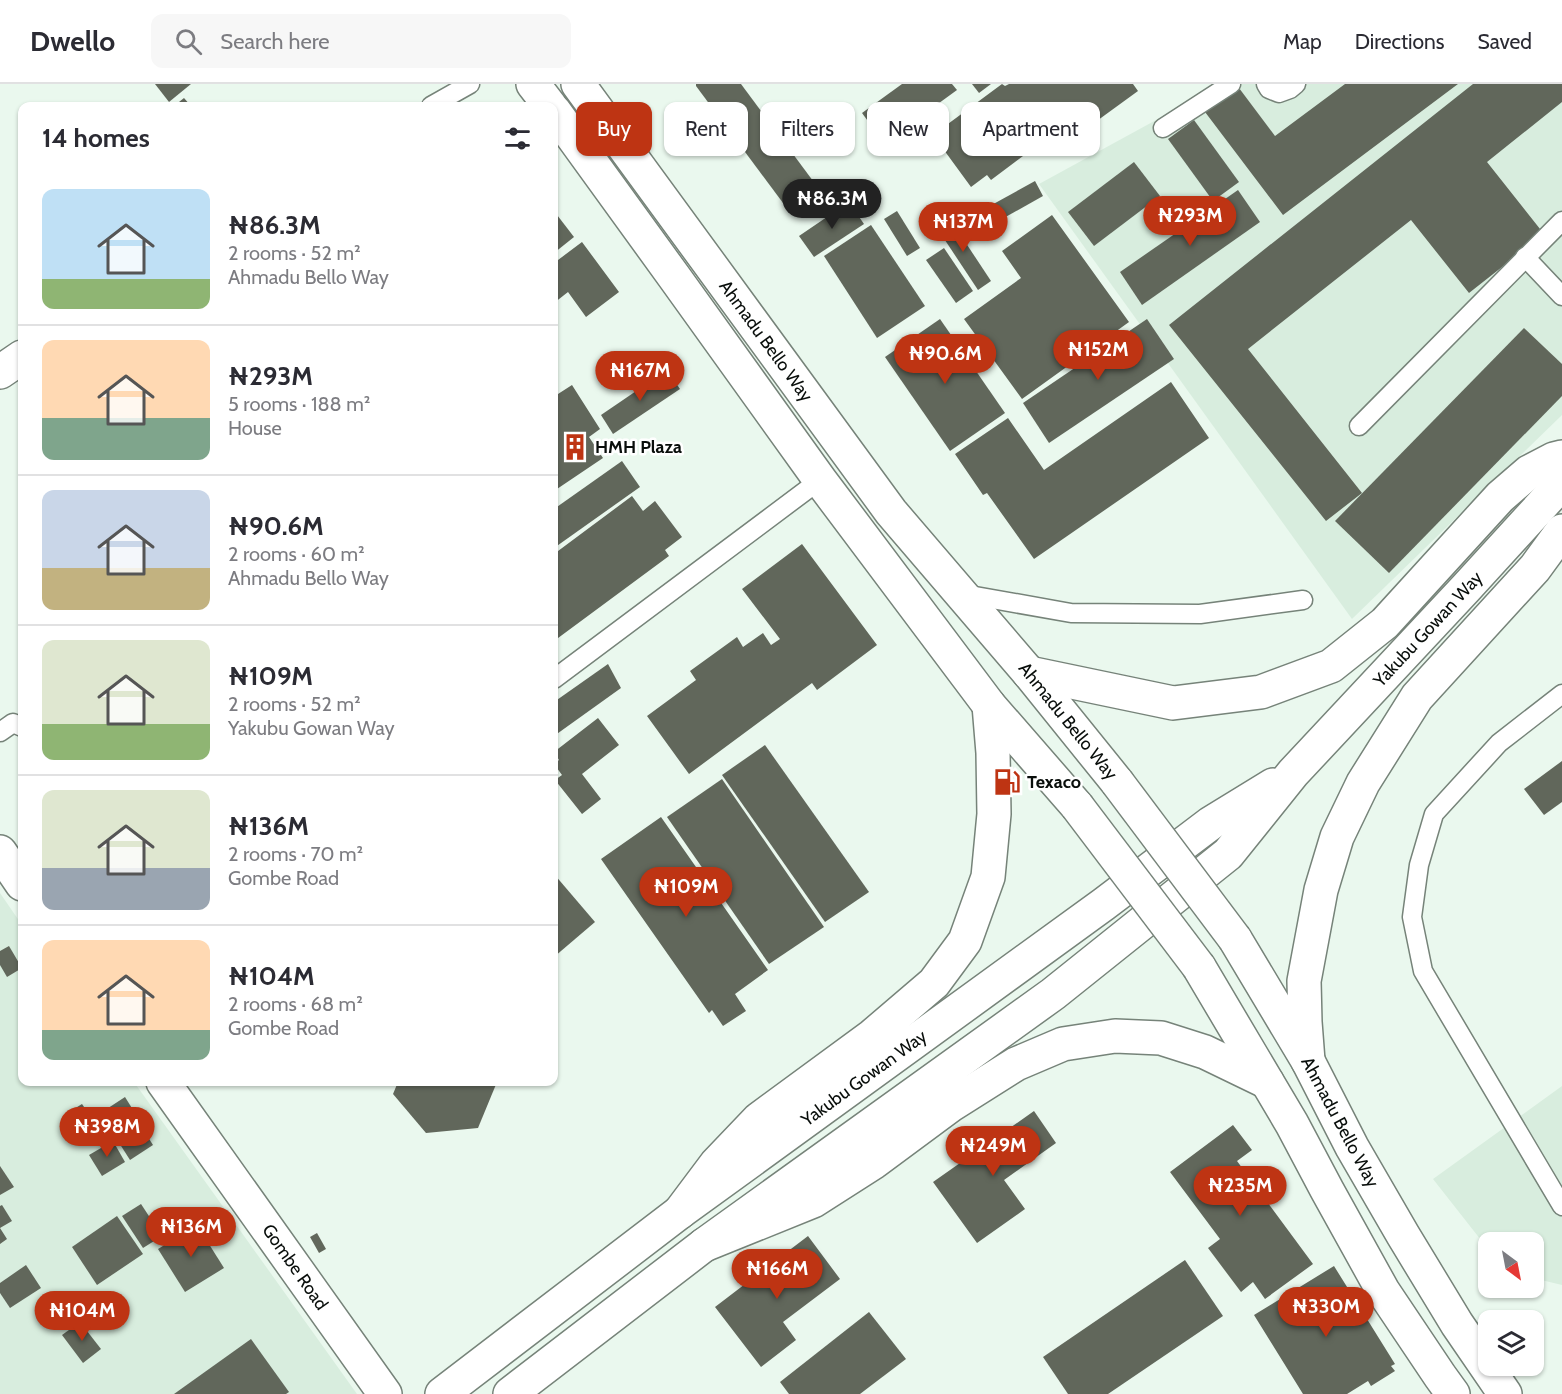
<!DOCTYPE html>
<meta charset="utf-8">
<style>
body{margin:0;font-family:Cabin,sans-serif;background:#f7f7f7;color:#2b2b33;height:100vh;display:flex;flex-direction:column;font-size:22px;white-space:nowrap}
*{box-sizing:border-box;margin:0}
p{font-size:20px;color:#7c7c81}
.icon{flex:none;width:33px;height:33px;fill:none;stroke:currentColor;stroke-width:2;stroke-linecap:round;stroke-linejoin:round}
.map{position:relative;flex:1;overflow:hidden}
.drawer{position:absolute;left:18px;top:18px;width:540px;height:984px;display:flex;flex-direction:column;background:#fff;border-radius:12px;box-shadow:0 2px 4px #0004}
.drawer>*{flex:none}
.banner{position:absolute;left:576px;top:18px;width:570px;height:54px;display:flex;gap:12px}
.needle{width:39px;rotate:148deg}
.tools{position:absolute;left:1478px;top:1148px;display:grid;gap:12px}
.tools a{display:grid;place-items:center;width:66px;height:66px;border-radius:12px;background:#fff;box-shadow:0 2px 4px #0004;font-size:30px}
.price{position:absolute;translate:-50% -51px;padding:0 14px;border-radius:21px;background:#be3413;color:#fff;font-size:20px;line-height:39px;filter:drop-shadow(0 2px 3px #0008)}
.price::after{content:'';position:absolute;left:50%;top:36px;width:18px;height:14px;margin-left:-9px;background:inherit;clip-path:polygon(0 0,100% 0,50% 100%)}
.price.active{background:#222;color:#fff}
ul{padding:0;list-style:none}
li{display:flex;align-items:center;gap:18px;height:150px;padding:0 24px}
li+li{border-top:2px solid #e1e1e2}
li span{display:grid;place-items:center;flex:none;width:168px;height:120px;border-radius:12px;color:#555}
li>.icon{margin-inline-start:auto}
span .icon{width:72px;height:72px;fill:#fffc;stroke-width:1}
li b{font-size:26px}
h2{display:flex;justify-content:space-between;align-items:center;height:72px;padding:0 24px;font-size:26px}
.pill{padding:0 21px;border-radius:12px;background:#fff;box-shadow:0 2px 4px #0004;font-size:21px;line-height:54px}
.pill.active{background:#be3413;color:#fff}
header{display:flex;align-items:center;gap:36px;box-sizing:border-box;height:84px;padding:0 30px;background:#fff;border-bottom:2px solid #e1e1e2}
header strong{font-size:28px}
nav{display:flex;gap:33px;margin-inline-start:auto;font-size:21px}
.search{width:420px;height:54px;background:#f7f7f7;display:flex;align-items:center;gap:15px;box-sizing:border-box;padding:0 21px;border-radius:12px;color:#7c7c81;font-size:22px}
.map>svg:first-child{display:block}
</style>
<header>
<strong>Dwello</strong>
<div class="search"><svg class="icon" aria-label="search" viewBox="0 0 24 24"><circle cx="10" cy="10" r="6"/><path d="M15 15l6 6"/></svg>Search here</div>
<nav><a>Map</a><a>Directions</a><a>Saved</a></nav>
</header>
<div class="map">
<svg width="1562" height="1310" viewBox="0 0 1562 1310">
<rect width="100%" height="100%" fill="#eaf8ee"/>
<g fill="#d8edde">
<path d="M1222,0h340v331l-210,204 -313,-435z"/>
<path d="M0,809l22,32v157h112l223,312h-357z"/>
<path d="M1562,1002v199l-29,-7v-36h-45v7l-55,-70z"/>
</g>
<g fill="#61675b">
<path d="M155,0h36l-22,18z"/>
<path d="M696,0h45l75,101 -30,22 -90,-121z"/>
<path d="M902,0h50l5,6 -73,53 -22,-30z"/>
<path d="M972,0h19l-12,9z"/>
<path d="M1002,0l3,2 4,-2h124l5,7 -77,56 -12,-16 -21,14 3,5 -40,30 -4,-5 -16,12 -38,-52z"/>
<path d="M1236,0l39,52 70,-52h113l-175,131 -81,-107z"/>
<path d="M1473,0h89v18l-75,60 57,72 -75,59 -58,-73 -163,129 114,144 -36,28 -157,-196z"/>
<path d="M184,14l7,8h-17z"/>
<path d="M1194,36l45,62 -26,19 -45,-62z"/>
<path d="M1134,78l26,34 -66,50 -26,-34z"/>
<path d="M1035,97l8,15 -57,32 -9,-15z"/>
<path d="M1238,106l22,32 -118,83 -22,-33z"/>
<path d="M849,118l15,22 -50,33 -15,-21z"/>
<path d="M554,127l20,26 -20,16z"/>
<path d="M897,127l23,37 -13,8 -23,-37z"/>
<path d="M1052,131l77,107 -107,77 -58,-80 57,-41 -19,-27z"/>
<path d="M948,132l43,65 -13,9 -43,-65z"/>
<path d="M871,141l54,81 -48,32 -53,-82z"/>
<path d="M582,158l37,50 -33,25 -18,-25 -14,11v-40z"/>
<path d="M944,164l29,43 -17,12 -30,-43z"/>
<path d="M940,235l65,94 -55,38 -65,-94z"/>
<path d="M1147,235l27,40 -125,84 -26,-40z"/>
<path d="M1524,244l38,36v32l-173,177 -54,-52z"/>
<path d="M667,286l13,19 -67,45 -12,-19z"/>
<path d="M1171,298l38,56 -175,121 -47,-66 -4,2 -28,-41 53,-36 36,52z"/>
<path d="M572,301l28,44 -11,8 14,21 -49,33v-104l4,7z"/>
<path d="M622,377l18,26 -86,61v-39z"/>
<path d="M632,412l11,15 12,-10 27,36 -17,13 4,6 -115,85v-87z"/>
<path d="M802,460l75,101 -60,45 -5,-7 -123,91 -42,-58 49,-36 -6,-9 47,-34 6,10 20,-14 8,12 9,-6 -38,-50z"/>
<path d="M608,580l13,24 -67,48v-34z"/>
<path d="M598,634l21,27 -37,29 19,25 -19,15 -27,-34 7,-5 -8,-11 5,-4 -5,-8z"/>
<path d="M765,661l104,147 -44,30 -103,-147z"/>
<path d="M1562,677v41l-18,13 -20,-26z"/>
<path d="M722,695l102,148 -55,37 -102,-147z"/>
<path d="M661,733l107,153 -33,24 11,17 -23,15 -11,-16 -3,3 -108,-154z"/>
<path d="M554,790l41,48 -41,35z"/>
<path d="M9,862l13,22 -15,9 -7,-12v-14z"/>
<path d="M398,998h99l-19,46 -52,5 -33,-39z"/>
<path d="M125,1013l10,16 -29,19 -10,-16z"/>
<path d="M82,1020l21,31 -13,9 -21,-32z"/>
<path d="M1034,1027l22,32 -52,37 21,29 -48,34 -44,-61z"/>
<path d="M139,1039l14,22 -23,15 -14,-22z"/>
<path d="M1233,1041l19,25 -15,11 76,103 -48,35 -12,-17 -12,10 -33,-44 12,-9 -50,-67z"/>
<path d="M113,1057l12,21 -23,14 -13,-21z"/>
<path d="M0,1082l14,21 -14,8z"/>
<path d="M141,1120l21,32 -19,12 -21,-32z"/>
<path d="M2,1121l10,16 -12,7 7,11 -7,5v-38z"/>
<path d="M117,1132l26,38 -46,31 -25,-38z"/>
<path d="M197,1141l27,43 -39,24 -27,-43z"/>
<path d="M317,1149l9,16 -7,4 -9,-16z"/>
<path d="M808,1152l32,43 -57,43 13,18 -35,27 -46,-60z"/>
<path d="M1185,1176l38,56 -115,78h-40l-25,-37z"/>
<path d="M26,1181l15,23 -31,20 -10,-15v-10z"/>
<path d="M1334,1182l61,98 -4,2 4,5 -24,15 -3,-5 -21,13h-44l-49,-79z"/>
<path d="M869,1228l37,47 -46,35h-71l-9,-12z"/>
<path d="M80,1238l21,27 -18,14 -21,-28z"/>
<path d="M251,1255l38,53 -3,2h-112z"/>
</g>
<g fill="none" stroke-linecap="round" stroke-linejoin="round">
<defs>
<g id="service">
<path d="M1266,0l3,5 10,4 11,-4 6,-5"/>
<path d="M431,22l39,-22"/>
<path d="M1163,44l68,-44"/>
<path d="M1525,173l37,39"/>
<path d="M1359,342l203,-205"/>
<path d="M964,510l107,19 129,1 103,-14"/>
<path d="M554,595l266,-199"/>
<path d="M1562,610l-63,49 -65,71 -15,51 -7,52 11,54 139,235"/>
<path d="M0,648l13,-9 9,4"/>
</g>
<g id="minor">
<path d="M0,288l22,-15"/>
<path d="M0,768l22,32"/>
<path d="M163,998l222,312"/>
</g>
<g id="tertiary">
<path d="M442,1310l238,-182 424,-308 107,-81 62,-38"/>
<path d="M510,1310l194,-149 349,-251 175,-140 65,-81 173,-185 96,-105"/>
</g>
<g id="primary">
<path d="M533,0l17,22"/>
<path d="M578,0l313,428 138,161 88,109"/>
<path d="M554,27l121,167 145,202 169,225 88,101"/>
<path d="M1029,589l144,30 88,-11 70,-26 54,-43 115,-126 29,-25 25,-13 8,-2"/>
<path d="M1235,855l73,122 44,86 51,88 54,89 48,70"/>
<path d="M1199,883l93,157 35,66 56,101 57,85 13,18"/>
<path d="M1308,977l-3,-39 -1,-41 17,-91 16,-53 26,-54 54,-86 118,-129 27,-37"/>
<path d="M680,1128l36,-48 43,-45 113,-83 62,-53 31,-42 23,-64 6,-63 -1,-61 -4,-48"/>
<path d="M704,1161l109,-44 61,-39 77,-57 65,-41 47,-20 52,-8 46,2 44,14 62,30"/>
</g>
</defs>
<use href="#service" stroke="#768379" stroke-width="21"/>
<use href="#minor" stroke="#768379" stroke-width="36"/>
<use href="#tertiary" stroke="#768379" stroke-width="36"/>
<use href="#primary" stroke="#768379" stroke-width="36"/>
<use href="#service" stroke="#fff" stroke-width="18"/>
<use href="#minor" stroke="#fff" stroke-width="33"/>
<use href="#tertiary" stroke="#fff" stroke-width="33"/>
<use href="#primary" stroke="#fff" stroke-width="33"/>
<defs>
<g id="primary-bridge">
<path d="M1117,698l118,157"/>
<path d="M1077,722l122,161"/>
</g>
</defs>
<use href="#primary-bridge" stroke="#768379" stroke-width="36" stroke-linecap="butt"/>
<use href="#primary-bridge" stroke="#fff" stroke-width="33"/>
</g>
<defs>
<symbol id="building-bare" viewBox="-9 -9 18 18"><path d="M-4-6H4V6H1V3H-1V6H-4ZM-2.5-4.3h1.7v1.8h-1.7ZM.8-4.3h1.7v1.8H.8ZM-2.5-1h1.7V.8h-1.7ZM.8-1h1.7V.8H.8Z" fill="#be3413" stroke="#fff" stroke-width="2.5" paint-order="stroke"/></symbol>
<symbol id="fuel-bare" viewBox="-9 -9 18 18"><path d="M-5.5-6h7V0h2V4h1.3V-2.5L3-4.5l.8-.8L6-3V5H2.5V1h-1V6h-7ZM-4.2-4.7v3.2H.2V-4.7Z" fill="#be3413" stroke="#fff" stroke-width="2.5" paint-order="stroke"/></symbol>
</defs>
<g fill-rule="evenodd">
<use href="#building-bare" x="556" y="344" width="38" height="38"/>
<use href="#fuel-bare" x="988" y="679" width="38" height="38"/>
</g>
<g text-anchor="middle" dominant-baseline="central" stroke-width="5" stroke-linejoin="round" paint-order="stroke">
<g font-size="18" fill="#090e0b" stroke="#fff">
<text transform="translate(766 257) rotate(54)">Ahmadu Bello Way</text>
<text transform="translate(1428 545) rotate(-47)">Yakubu Gowan Way</text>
<text transform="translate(1068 637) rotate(51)">Ahmadu Bello Way</text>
<text transform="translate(864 994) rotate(-36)">Yakubu Gowan Way</text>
<text transform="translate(1340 1038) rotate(62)">Ahmadu Bello Way</text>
<text transform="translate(295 1183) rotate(55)">Gombe Road</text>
</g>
<g font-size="18" font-weight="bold" fill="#090e0b" stroke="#fff" text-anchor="start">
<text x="595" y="363">HMH Plaza</text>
<text x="1027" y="698">Texaco</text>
</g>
</g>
</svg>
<div class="tools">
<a><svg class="needle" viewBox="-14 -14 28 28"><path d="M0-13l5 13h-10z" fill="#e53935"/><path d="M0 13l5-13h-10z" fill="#7c7c81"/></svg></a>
<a><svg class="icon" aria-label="layers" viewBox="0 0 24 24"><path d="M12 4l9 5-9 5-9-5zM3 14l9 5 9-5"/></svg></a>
</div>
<b class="price active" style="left:832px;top:146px">₦86.3M</b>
<b class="price" style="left:1190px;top:163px">₦293M</b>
<b class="price" style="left:963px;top:169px">₦137M</b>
<b class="price" style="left:1098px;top:297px">₦152M</b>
<b class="price" style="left:945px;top:301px">₦90.6M</b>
<b class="price" style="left:640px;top:318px">₦167M</b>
<b class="price" style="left:686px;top:834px">₦109M</b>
<b class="price" style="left:107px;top:1074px">₦398M</b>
<b class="price" style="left:993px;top:1093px">₦249M</b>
<b class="price" style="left:1240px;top:1133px">₦235M</b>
<b class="price" style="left:191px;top:1174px">₦136M</b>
<b class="price" style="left:777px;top:1216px">₦166M</b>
<b class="price" style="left:1326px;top:1254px">₦330M</b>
<b class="price" style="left:82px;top:1258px">₦104M</b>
<div class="banner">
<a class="pill active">Buy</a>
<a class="pill">Rent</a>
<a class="pill">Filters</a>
<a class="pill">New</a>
<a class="pill">Apartment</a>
</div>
<section class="drawer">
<h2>14 homes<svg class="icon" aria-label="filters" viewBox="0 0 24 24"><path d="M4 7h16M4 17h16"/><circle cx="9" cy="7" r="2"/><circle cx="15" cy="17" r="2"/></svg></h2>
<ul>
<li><span style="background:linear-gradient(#bfe0f5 75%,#8fb573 0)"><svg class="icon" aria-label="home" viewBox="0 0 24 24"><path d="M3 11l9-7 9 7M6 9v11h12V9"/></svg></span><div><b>₦86.3M</b><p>2 rooms · 52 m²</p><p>Ahmadu Bello Way</p></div></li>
<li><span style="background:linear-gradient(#ffd9b3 65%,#7fa58c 0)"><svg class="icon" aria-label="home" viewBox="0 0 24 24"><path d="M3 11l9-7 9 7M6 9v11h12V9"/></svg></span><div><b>₦293M</b><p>5 rooms · 188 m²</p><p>House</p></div></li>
<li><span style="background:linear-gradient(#c9d6e8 65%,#c2b280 0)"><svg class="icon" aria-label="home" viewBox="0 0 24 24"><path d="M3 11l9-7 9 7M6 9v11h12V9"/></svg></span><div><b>₦90.6M</b><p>2 rooms · 60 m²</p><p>Ahmadu Bello Way</p></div></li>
<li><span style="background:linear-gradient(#dfe7d0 70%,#8fb573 0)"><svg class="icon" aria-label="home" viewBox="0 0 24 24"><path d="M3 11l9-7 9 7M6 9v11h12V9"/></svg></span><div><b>₦109M</b><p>2 rooms · 52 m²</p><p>Yakubu Gowan Way</p></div></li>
<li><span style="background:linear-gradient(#dfe7d0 65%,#9aa5b1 0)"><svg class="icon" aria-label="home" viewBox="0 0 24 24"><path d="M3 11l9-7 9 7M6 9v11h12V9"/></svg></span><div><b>₦136M</b><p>2 rooms · 70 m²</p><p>Gombe Road</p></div></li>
<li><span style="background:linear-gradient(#ffd9b3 75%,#7fa58c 0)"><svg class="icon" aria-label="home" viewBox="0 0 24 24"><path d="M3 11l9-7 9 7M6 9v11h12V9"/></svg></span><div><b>₦104M</b><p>2 rooms · 68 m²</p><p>Gombe Road</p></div></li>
</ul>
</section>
</div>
